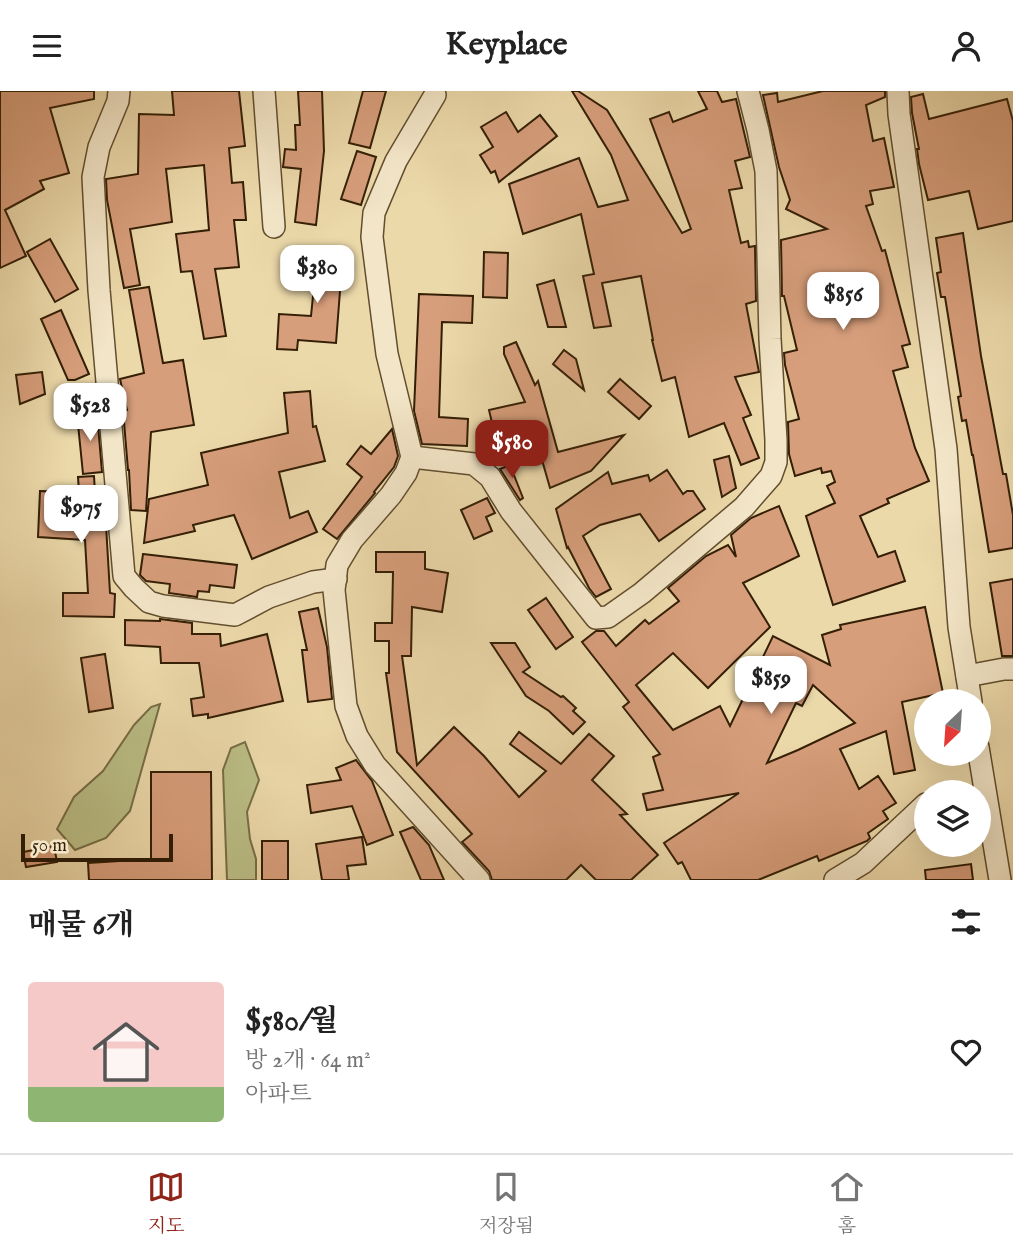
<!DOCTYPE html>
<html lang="ko">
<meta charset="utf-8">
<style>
body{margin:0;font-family:"IM FELL English","Noto Serif KR",serif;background:#f2f2f2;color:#222;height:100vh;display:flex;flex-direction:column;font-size:26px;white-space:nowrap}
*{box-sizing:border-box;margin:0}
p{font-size:23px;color:#767676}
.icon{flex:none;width:38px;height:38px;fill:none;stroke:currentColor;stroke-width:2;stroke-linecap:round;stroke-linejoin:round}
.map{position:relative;height:789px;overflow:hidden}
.panel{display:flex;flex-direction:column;background:#fff;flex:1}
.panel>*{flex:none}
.needle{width:46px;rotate:205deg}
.controls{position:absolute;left:914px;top:598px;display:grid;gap:14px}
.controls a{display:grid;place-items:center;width:77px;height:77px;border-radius:50%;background:#fff;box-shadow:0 7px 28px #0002;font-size:35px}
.scale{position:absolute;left:21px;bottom:18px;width:152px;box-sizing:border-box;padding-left:7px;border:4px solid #341f06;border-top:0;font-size:19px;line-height:24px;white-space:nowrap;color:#341f06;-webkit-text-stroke:5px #f3e6c8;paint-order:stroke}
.price{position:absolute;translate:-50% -60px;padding:0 16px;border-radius:14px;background:#fff;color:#222;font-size:23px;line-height:46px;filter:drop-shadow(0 2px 4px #0008)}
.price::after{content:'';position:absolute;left:50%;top:42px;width:21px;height:16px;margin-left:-10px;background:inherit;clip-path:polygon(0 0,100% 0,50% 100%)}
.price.current{background:#8f2418;color:#fff}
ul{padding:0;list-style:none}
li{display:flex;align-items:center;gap:21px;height:175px;padding:0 28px}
li span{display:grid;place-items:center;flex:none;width:196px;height:140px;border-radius:7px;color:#555}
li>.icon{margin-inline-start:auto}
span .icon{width:84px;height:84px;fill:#fffc;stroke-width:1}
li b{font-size:30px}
h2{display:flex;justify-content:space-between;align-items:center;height:84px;padding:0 28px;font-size:30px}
header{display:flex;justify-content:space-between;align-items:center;height:91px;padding:0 28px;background:#fff;font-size:32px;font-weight:700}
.menu{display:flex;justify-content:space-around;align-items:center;height:98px;border-top:2px solid #e0e0e0;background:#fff;font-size:19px;color:#767676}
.menu a{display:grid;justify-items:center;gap:4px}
.menu .current{color:#8f2418}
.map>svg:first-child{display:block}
</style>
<header><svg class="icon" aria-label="menu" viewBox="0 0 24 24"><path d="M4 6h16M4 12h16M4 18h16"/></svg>Keyplace<svg class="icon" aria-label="person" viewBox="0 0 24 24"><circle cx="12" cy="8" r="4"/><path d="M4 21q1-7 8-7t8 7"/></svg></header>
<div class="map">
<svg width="1013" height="789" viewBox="0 0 1013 789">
<rect width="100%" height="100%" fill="#ecd9aa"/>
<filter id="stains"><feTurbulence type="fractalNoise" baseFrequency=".00286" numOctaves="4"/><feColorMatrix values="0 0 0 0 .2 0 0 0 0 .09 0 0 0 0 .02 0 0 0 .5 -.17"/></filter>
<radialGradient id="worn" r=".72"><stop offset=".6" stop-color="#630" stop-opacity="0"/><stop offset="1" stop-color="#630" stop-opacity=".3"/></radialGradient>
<g fill="#bbbe86" stroke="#786e46" stroke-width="2">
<path d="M160,613l-30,107 -24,27 -31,12 -18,-21 17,-32 29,-26 31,-46 17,-18z"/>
<path d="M245,651l14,38 -12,32 3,27 6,20v21h-29l-4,-110 8,-22z"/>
</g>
<g fill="#d79e7b" stroke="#341f06" stroke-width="2" fill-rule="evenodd">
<path d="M0,0h94v8l-44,9 19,65 -29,8 4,8 -39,21 21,46 -26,12z"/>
<path d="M172,0h67l6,55 -16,2 3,35 11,-1 3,38h-12l5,47 -24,2 11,67 -22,3 -12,-68 -11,1 -5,-38 33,-4 -5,-65 -38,4 6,53 -42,7 10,56 -16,3 -17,-88 -1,-21 32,-5 1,-60 35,1z"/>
<path d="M298,0h24l2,60 -8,74 -21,-3 6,-53 -18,-2 2,-18 11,1 -1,-25h5z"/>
<path d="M363,0h23l-16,57 -21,-5z"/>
<path d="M572,0h6l29,19 75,123 9,-4 -41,-110 19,-7 4,10 34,-13 -9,-18h19l5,11 14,-3 14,58 -15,4 7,27 -13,2 12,53 7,-2 1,6 6,-1 1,55 -10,3 13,68 -24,5 16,38 -8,3 16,40 -18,7 -17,-42 -35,14 -14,-60 -13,4 -10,-41h1l-12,-64 -39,7 9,43 -17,2 -11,-52 11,-2 -13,-60 -58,20 -14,-50 70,-26 19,49 30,-7 -17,-45z"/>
<path d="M823,0h62v6l-19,8 7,36 11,-3 10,49 -24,4 3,13 -7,2 16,45 3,-1 25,94 -8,2 6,21 -15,4 22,77 14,33 -42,18 2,4 -29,13 18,41 17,-6 10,30 -72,24 -27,-89 29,-13 -8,-17 8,-4 -4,-11 -9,2 -1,-5 -26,8 -6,-22 -1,-32 11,-3 -14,-54 -1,-12 13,-3 -13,-54h-2l-1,-56 46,-11 -41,-20 4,-9 -11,-33 -16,-72 14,-2 1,9z"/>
<path d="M923,3l6,25 78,-20 6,22v100l-35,8 -9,-38 -41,9 -9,-36 -2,-15h2l-7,-36 -1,-16z"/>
<path d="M506,21l12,20 22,-17 17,21 -58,46 -4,-11 -4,2 -11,-18 13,-8 -12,-20z"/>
<path d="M357,60l19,6 -15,48 -20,-6z"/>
<path d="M963,142l18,123 22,118h3l7,41v33l-24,4 -16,-97h-1l-6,-35 -4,1 -4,-24 3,-1 -16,-99h-4l-4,-24 4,-1 -5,-34z"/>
<path d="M50,148l28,50 -23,13 -28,-50z"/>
<path d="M325,161l18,2 -1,12 11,3 -2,10 -10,-1 -5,65 -38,-3 -1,10 -20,-1 2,-35 32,2 4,-40 -12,-1 1,-17 17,4z"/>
<path d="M484,161l24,1 -1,45 -24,-1z"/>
<path d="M554,189l12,47h-18l-11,-42z"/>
<path d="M149,196l14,76 20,-3 11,65 -43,7 -5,79 -15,-1 -2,-40h-1l-5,-60h4l-7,-31 24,-6 -15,-83z"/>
<path d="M419,203l54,2 -1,27 -30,-1 -3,95 29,2 -1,27 -45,-2 -8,-33z"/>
<path d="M61,219l28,64 -14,6h-7l-27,-61z"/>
<path d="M516,251l19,43 3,-4 20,71 66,-17 -33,36 -41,17 -10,-35 6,-3h-6l-1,-2 -5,2 -36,-2 -9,-38 36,-8 -21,-48v-7z"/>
<path d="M564,259l12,9 8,31 -31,-26z"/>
<path d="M42,281l3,22 -25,10 -4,-29z"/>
<path d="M620,288l31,27 -12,13 -31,-27z"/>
<path d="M310,300l3,36 3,-1 9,35 -46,11 11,46 18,-7 9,21 -65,27 -18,-44 -41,10 2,6 -51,12 5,-44 59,-14 -7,-32 87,-20 -4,-40z"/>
<path d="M95,322h2l5,59 -19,2 -6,-60z"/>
<path d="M392,338l6,27 -4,11 -20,25 1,1 -38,46 -14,-10 39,-52 -15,-13 14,-18 10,8z"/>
<path d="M729,365l7,32 -14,9 -8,-37z"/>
<path d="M510,374l13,33 -3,2 -20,-31z"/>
<path d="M667,379l16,24 4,-3h6l12,18 -46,32 -19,-27 -40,11 -17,11 28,53 -15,8 -7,-9 -21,-41 -1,1 -11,-39 52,-37 4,12 36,-9 2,6z"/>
<path d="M94,385l3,50 9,-1 4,68 5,1 -1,23 -51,-1v-23h25l-3,-53 -47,-3 2,-46 39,1 -1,-15z"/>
<path d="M487,407l8,15 -9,4 6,14 -18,8 -13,-29z"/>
<path d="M779,415l20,50 -56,27 27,44 -62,61 -35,-35 -37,32 37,45 47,-24 10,20 43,-90 57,29 -8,-30 19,-6 -1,-4 85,-18 18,86 -41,9 13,68 -21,4 -8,-43 -46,18 19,40 19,-13 18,27 -13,8 5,8 -20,14 2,5 -3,3 -48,20 -2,-5 -59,24h-67l-9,-18 -4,2 -14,-21 75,-50 -92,17 -4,-16 20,-4 -10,-33 7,-3 -37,-47 6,-5 -47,-60 14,-11h8l12,15 29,-26 4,4 30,-23 -11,-13 38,-32 22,-11 8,12 -5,-22 20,-17zM813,594l42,38 -57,27 -31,13 29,-60 6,3z"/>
<path d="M376,461h49v17l23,4 -6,39 -30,-5 -1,49h-9l15,109 37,-38 30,29 35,41 27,-26 -36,-27 9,-12 42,32 28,-30 25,22 -22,24 35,34 -7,1 38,40 -27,25h-35l-15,-15 -15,15h-74l-3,-9 -27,-29 10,-8 -75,-82 -11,-79h3v-32h-14v-18h17l1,-51h-17z"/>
<path d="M143,463l94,11 -3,23 -24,-3 -1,7 -11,-1 -1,6 -28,-4 1,-9 -24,-3 -6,-6z"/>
<path d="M1013,488v77h-11l-12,-73z"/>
<path d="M546,507l27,39 -17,12 -28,-39z"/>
<path d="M318,517l9,39 5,52 -24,3 -6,-52h5l-8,-38z"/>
<path d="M160,528l32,4v11h28l1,12 46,-12 16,67 -75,17v-4l-15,2 -2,-17 13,-2 -5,-34h-38l-1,-16 -35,-2v-25l35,1z"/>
<path d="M491,552h24l15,24 -7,5 38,25 2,-1 13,12 -3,3 12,11 -12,12 -24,-23 -23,-15z"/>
<path d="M105,563l8,54 -24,4 -8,-54z"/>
<path d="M356,669l16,21 21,54 -26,10 -15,-39 -41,7 -4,-28 34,-5 -5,-12z"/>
<path d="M151,681h60l1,108h-123l-1,-17 63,-4z"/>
<path d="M413,736l16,18 15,35h-23l-21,-48z"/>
<path d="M362,746l4,27 -19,2 2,14h-27l-6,-36z"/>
<rect x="262" y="750" width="26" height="39"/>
<path d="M54,755l3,16 -31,5 -3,-15z"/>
<path d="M971,773l2,16h-47l-1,-10z"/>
</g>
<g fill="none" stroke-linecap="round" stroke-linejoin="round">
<defs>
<g id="street">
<path d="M119,0l-1,10 -19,46 -6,30 6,113 25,286 10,12 15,14 14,4 72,9 34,-18 44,-15 23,-3"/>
<path d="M264,0l10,136"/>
<path d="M898,0l1,23 47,335 13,178 12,75"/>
<path d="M435,4l-39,66 -22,52 -2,24 15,117 25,103 -6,16 -15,22 -39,45 -15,25 -3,25 12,116 11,30 18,29 104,115"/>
<path d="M412,366l62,7 16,13 21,34 85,107 12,-1 34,-24 102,-86 27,-31 5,-14v-22l-6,-101 -4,-168 -8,-41 -10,-39"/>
<path d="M967,585l37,-7h9"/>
<path d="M978,656l22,133"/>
<path d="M835,789l28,-17 63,-59"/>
</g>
</defs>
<use href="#street" stroke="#624e2f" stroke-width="24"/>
<use href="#street" stroke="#f3e6c8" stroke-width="21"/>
</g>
<rect width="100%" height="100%" filter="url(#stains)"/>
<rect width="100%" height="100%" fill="url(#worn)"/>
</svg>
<div class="controls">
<a><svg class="needle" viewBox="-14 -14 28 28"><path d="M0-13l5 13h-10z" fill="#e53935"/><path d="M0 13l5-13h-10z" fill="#767676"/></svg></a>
<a><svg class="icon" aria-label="layers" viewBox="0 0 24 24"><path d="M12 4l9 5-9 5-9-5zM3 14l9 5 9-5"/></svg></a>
</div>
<div class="scale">50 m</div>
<b class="price" style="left:317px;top:214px">$380</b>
<b class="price" style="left:843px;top:241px">$856</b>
<b class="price" style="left:90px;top:352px">$528</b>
<b class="price current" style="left:512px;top:389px">$580</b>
<b class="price" style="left:81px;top:454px">$975</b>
<b class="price" style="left:771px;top:625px">$859</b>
</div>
<section class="panel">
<h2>매물 6개<svg class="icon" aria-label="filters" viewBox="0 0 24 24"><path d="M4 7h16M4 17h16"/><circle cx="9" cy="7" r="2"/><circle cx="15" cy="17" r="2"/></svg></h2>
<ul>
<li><span style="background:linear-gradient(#f6c9c9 75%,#8fb573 0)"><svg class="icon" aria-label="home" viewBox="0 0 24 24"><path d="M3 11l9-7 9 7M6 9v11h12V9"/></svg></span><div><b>$580/월</b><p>방 2개 · 64 m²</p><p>아파트</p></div><svg class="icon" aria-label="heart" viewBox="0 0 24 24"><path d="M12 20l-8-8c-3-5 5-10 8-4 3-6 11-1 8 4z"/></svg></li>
</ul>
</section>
<nav class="menu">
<a class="current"><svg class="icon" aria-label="map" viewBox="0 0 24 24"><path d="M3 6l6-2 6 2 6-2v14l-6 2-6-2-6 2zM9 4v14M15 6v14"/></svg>지도</a>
<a><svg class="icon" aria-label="saved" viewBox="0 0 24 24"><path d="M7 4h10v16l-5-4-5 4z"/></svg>저장됨</a>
<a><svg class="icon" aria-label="home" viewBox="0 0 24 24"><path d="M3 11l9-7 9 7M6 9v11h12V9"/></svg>홈</a>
</nav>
